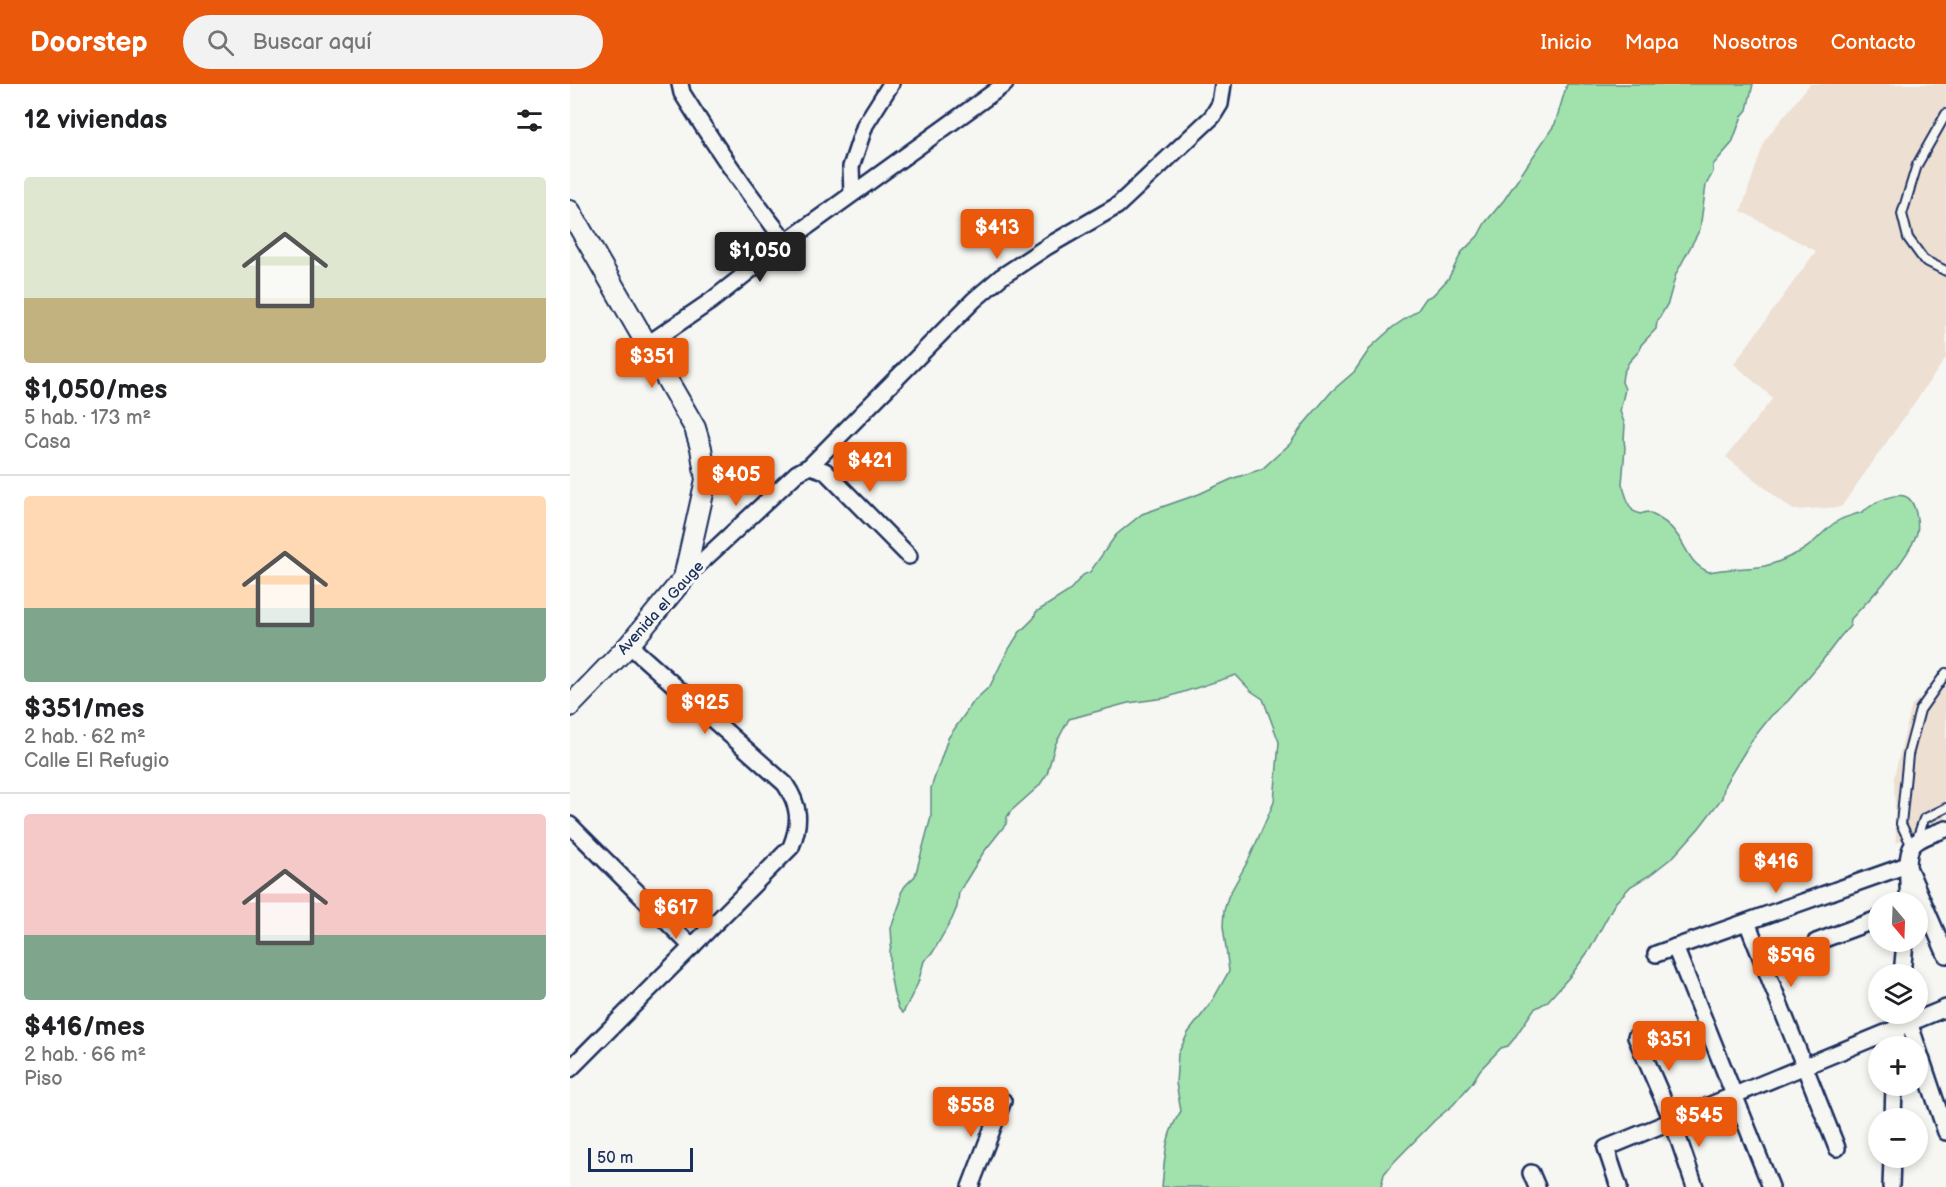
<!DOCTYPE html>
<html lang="es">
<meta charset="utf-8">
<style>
body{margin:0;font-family:"Balsamiq Sans",sans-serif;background:#f2f2f2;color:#202124;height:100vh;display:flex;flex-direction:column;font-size:22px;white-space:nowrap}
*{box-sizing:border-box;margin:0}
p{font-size:20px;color:#757577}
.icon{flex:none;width:33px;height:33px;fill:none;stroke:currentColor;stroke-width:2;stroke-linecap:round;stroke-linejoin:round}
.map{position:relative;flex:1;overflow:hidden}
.drawer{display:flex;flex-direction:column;background:#fff;width:570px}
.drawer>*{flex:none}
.needle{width:39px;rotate:161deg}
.buttons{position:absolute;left:1298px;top:808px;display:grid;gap:12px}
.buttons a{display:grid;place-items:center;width:60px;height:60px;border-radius:50%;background:#fff;box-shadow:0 3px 9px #0003;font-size:30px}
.scale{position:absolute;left:18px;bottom:15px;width:105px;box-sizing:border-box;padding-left:6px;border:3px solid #1b2f5e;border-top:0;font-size:16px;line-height:21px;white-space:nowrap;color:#1b2f5e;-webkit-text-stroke:4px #f6f6f2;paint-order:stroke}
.price{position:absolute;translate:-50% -51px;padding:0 14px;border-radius:6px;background:#ea580c;color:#fff;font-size:20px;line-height:39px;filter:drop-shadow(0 2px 3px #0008)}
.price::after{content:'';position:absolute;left:50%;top:36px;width:18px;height:14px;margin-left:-9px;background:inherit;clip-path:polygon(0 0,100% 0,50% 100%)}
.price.current{background:#222;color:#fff}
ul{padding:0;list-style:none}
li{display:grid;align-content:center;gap:12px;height:318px;padding:0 24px}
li+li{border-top:2px solid #e0e0e0}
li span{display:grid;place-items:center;height:186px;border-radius:6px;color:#555}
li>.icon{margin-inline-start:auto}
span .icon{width:108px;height:108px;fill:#fffc;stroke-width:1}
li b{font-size:26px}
h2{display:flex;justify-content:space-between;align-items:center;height:72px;padding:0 24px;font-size:26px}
header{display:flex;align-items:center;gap:36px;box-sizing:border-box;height:84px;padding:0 30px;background:#ea580c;color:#fff}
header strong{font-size:28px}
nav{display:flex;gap:33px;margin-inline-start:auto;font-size:21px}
.search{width:420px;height:54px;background:#f2f2f2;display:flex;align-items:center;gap:15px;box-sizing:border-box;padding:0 21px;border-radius:33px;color:#757577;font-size:22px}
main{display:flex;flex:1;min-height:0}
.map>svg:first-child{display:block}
</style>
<header>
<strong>Doorstep</strong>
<div class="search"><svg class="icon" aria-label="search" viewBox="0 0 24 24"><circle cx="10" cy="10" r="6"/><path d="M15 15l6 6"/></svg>Buscar aquí</div>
<nav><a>Inicio</a><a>Mapa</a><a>Nosotros</a><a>Contacto</a></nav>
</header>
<main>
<section class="drawer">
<h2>12 viviendas<svg class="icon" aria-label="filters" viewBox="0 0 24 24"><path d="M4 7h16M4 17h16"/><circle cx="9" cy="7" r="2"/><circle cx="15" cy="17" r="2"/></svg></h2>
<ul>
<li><span style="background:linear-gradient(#dfe7d0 65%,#c2b280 0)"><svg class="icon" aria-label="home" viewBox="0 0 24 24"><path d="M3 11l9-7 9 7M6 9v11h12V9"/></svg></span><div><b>$1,050/mes</b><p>5 hab. · 173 m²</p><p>Casa</p></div></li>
<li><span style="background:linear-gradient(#ffd9b3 60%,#7fa58c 0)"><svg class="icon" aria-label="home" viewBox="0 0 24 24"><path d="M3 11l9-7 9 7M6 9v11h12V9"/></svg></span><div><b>$351/mes</b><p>2 hab. · 62 m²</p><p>Calle El Refugio</p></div></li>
<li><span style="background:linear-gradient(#f6c9c9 65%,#7fa58c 0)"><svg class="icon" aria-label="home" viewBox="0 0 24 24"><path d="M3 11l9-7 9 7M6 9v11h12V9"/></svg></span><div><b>$416/mes</b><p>2 hab. · 66 m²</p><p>Piso</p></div></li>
</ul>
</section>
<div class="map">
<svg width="1376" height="1103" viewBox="0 0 1376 1103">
<rect width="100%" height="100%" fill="#f6f6f2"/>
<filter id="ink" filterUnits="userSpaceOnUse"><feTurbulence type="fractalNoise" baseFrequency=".0167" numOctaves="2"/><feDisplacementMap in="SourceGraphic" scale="12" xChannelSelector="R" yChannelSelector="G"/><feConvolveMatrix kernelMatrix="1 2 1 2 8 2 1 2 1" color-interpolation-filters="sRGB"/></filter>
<g filter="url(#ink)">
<g fill="#eddfd2">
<path d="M1240,0h136v274l-105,149 -48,3 -67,-53 47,-59 -39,-34 82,-113 -75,-40 24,-71z"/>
<path d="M1376,592v148l-50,19 -2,-66 18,-72z"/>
</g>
<path fill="#a1e2ac" stroke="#5e8885" stroke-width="1.5" d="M997,0h186l-6,26 -5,6 -10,27 -19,22v7l-7,13 -6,44 -24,45 -8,29 -11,19 -1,7 -15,16 -2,6 -10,11 -6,12 -1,8 3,7 -5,22 5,14 -1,15 1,8 -3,36 7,21 4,6 7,3 7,-2c12,5 24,13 31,24 10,15 13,29 31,36 16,-4 33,-3 50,-5 11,-1 24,-7 34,-12 18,-6 28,-23 43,-33 7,-5 18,-7 26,-10 5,-3 10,-7 15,-10 9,-4 27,-12 34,-1 5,7 9,26 5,35 -12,29 -44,60 -65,83l-1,7 -10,11 -18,24 -34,40 -17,15 -19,24 -27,44 -3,14 -23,30 -25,28 -24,19 -19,11 -16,17 -25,46 -18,25 -25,28 -13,7 -21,31 -5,6 -7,2 -21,22 -8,13 -19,22 -18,15 -41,42 -10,12 -3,13h-219c3,-28 2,-51 19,-76l-5,-28 2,-29 10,-21 23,-30 18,-32 -6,-45 1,-15 4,-14 22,-40 24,-55 5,-60 -16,-43 -12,-8 -15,-16 -71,23 -37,5 -59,16 -14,26 -8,29 -8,12 -28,25 -4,6 -1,7 -23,29 -24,39 -2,15 -5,12 -19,33 -9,9 -6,22 -15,30 -4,-4 -5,-14 -4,-22v-23l2,-7 -1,-15 10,-28v-7l4,-7 10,-10 8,-29 8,-30v-29l17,-50 26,-37 16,-15 17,-34 12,-19 15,-15 2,-6 32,-20 15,-17 7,-3 26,-37 26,-21 57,-20 35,-16 28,-9 28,-25 13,-19 29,-34 22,-19 17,-25 22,-20 25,-17 8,-12 7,-3 15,-16 14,-27 16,-16 7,-13 19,-23 51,-76z"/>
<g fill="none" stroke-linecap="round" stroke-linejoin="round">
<defs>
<g id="service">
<path d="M1376,30l-29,51 -15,49 6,24 16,22 22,11"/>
<path d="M1347,755l7,-20 22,-11"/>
<path d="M1342,762l-11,-22 7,-69 12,-45 26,-37"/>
</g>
<g id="minor">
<path d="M110,0l2,9c32,52 66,101 104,149"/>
<path d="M282,109l-1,-26 14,-42 26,-41"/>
<path d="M78,260l63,-43 75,-59 219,-158"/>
<path d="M240,382l15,5 84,85"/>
<path d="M114,494l113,-105 13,-7 164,-166 27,-23 47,-31 69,-40 95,-89 8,-13 3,-20"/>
<path d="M0,741l122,122"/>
<path d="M1338,819c2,-15 -5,-51 7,-60 8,-7 21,-10 31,-14"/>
<path d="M1177,838l90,226"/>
<path d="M1246,858l62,-23"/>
<path d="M1105,863l96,240"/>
<path d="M1086,870l251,-89 39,90"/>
<path d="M1332,891l3,-33"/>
<path d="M1339,938l37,110"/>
<path d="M1066,953l36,83 23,67"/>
<path d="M1326,963l2,-33"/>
<path d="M0,985l221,-222c10,-25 9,-41 -6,-63l-156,-139"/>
<path d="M1323,1035l1,-33"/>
<path d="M961,1089l6,14"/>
<path d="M400,1103l33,-86"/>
<path d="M1049,1103l-13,-39 340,-140"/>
<path d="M1321,1103l1,-29"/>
</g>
<path id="tertiary" d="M0,127l125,217 6,20 5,32 -22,98 -55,67 -59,61"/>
</defs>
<use href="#service" stroke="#1b2f5e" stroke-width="12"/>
<use href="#minor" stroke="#1b2f5e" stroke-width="20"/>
<use href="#tertiary" stroke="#1b2f5e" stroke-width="24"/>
<use href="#service" stroke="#f6f6f2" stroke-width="8"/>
<use href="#minor" stroke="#f6f6f2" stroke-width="15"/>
<use href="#tertiary" stroke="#f6f6f2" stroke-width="20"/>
</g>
</g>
<g text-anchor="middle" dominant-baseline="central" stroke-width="6" stroke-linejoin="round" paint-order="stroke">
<g font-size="15" fill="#1b2f5e" stroke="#f6f6f2">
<text transform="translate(91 524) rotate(-48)">Avenida el Gauge</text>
</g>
</g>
</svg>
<div class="buttons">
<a><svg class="needle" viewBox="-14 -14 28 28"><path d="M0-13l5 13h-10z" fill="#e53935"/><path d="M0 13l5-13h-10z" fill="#757577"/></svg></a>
<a><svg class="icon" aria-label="layers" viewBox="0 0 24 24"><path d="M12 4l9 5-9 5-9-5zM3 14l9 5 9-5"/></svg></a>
<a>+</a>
<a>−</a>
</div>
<div class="scale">50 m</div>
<b class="price" style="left:427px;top:176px">$413</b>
<b class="price current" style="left:190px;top:199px">$1,050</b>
<b class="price" style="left:82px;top:305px">$351</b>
<b class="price" style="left:300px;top:409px">$421</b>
<b class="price" style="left:166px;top:423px">$405</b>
<b class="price" style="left:135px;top:651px">$925</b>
<b class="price" style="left:1206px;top:810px">$416</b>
<b class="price" style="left:106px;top:856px">$617</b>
<b class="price" style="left:1221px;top:904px">$596</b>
<b class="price" style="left:1099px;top:988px">$351</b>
<b class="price" style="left:401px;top:1054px">$558</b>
<b class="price" style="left:1129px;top:1064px">$545</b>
</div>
</main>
